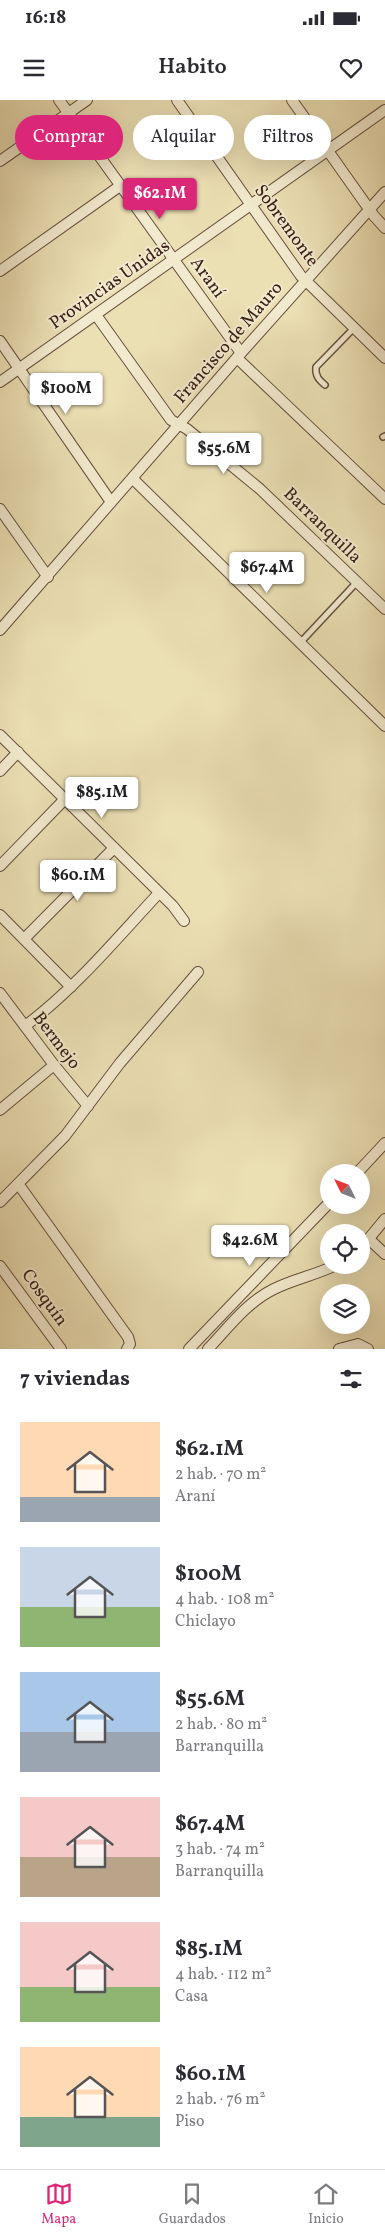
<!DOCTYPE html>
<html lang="es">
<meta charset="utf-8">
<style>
body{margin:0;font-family:Vollkorn,serif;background:#f7f7f7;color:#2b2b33;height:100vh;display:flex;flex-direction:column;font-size:19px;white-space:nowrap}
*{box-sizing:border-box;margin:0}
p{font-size:16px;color:#7c7c81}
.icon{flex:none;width:28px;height:28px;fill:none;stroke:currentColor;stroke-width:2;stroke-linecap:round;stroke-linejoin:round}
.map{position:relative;height:1249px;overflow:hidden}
.sheet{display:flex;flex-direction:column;background:#fff;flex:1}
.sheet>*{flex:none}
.banner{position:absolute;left:15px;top:15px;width:355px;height:45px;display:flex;gap:10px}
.needle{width:32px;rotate:312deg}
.controls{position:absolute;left:320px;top:1064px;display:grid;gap:10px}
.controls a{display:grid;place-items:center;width:50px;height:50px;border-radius:50%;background:#fff;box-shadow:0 5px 20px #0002;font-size:25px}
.price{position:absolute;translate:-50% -42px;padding:0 11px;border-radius:5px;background:#fff;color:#222;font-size:16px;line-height:32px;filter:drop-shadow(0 1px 2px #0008)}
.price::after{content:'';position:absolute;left:50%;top:30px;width:15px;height:11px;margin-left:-8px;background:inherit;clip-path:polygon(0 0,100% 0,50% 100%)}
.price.selected{background:#db2777;color:#fff}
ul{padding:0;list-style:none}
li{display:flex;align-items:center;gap:15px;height:125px;padding:0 20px}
li span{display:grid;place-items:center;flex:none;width:140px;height:100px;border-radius:0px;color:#555}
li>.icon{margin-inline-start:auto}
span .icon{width:60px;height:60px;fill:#fffc;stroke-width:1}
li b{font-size:21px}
h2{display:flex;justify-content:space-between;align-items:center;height:60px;padding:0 20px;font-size:21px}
.tag{padding:0 18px;border-radius:22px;background:#fff;box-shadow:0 5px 20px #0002;font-size:18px;line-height:45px}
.tag.selected{background:#db2777;color:#fff}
.status{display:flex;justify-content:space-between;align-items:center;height:35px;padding:0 25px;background:#fff;direction:ltr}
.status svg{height:14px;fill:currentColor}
header{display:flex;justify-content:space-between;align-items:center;height:65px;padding:0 20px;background:#fff;font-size:22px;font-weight:600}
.dock{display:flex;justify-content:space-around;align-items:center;height:70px;border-top:1px solid #e1e1e2;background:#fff;font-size:14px;color:#7c7c81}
.dock a{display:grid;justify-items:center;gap:2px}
.dock .selected{color:#db2777}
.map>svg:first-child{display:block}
</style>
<div class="status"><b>16:18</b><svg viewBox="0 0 49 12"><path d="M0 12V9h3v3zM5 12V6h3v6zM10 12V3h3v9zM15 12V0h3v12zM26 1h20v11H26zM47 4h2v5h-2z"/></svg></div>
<header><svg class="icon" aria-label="menu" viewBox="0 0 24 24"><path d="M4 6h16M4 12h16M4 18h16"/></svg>Habito<svg class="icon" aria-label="heart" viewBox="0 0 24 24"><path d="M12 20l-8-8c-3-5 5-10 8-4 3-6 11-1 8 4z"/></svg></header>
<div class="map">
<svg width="385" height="1249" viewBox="0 0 385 1249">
<rect width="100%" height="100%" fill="#ebdfb4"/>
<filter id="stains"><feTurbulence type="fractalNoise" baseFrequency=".004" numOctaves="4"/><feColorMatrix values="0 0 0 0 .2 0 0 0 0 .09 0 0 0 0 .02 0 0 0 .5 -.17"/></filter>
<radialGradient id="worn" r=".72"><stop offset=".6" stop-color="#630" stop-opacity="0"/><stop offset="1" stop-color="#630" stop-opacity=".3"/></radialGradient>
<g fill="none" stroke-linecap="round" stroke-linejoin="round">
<defs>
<g id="service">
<path d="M325,285c-6,-5 -10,-9 -9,-18l38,-39"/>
<path d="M383,337l2,-1"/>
<path d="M300,543l57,-61"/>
</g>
<g id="minor">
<path d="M59,0l182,253"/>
<path d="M177,0l124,176 84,82"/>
<path d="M292,0l82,116 11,12"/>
<path d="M0,61l87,-61"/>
<path d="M0,171l120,-85"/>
<path d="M96,215l75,105 16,9 73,60 125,120"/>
<path d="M0,241l111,161"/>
<path d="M237,258l148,141"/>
<path d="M0,282l385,-272"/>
<path d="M133,379l252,247"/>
<path d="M0,409l48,68"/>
<path d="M0,530l241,-277 144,-161"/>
<path d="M0,635l173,171 11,15"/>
<path d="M0,671l18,-19"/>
<path d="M0,766l64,-66"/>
<path d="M0,815l71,72"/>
<path d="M24,839l90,-91"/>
<path d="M0,893l54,72 34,41"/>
<path d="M25,926c50,-37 91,-87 134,-133"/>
<path d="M0,1010l54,-45"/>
<path d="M358,1072l27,-29"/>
<path d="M19,1085l109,152 2,7 -3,5"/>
<path d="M0,1102l65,-66 55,-73 78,-91"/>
<path d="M370,1140l15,14"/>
<path d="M361,1148l24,-29"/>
<path d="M0,1166l61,83"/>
<path d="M189,1249l140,-146"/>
<path d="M208,1249c20,-21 39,-47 66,-60 20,-10 42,-14 62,-24"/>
<path d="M339,1249l19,-5 10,5"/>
</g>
</defs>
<use href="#service" stroke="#66503e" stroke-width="8"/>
<use href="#minor" stroke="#66503e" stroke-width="12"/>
<use href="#service" stroke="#f2eace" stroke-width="5"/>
<use href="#minor" stroke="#f2eace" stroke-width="10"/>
</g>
<g text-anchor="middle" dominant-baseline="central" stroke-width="4" stroke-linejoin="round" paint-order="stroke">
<g font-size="18" fill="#392016" stroke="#f2eace">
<text transform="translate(286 126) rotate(54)">Sobremonte</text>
<text transform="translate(207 178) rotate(54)">Araní</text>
<text transform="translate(110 185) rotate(-35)">Provincias Unidas</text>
<text transform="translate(229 243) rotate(-49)">Francisco de Mauro</text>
<text transform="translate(322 426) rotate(44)">Barranquilla</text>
<text transform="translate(56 941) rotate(53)">Bermejo</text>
<text transform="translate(44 1198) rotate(54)">Cosquín</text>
</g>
</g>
<rect width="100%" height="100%" filter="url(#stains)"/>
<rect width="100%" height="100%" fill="url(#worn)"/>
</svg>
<div class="controls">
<a><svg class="needle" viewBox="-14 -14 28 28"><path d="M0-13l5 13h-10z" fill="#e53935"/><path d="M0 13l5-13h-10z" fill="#7c7c81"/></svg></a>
<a><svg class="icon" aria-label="locate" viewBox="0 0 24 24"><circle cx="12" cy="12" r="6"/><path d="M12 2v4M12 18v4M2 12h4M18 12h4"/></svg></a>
<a><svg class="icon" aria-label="layers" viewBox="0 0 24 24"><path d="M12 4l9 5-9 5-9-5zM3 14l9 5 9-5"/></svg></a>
</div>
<b class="price selected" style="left:160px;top:120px">$62.1M</b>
<b class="price" style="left:66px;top:315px">$100M</b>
<b class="price" style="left:224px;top:375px">$55.6M</b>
<b class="price" style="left:267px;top:494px">$67.4M</b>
<b class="price" style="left:102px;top:719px">$85.1M</b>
<b class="price" style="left:78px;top:802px">$60.1M</b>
<b class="price" style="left:250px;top:1167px">$42.6M</b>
<div class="banner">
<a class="tag selected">Comprar</a>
<a class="tag">Alquilar</a>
<a class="tag">Filtros</a>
</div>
</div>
<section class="sheet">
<h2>7 viviendas<svg class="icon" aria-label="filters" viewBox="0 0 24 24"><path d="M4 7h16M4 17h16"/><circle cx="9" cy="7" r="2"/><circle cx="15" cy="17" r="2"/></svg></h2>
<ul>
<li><span style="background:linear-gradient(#ffd9b3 75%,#9aa5b1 0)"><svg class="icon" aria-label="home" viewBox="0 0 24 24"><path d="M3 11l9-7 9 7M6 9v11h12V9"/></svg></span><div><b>$62.1M</b><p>2 hab. · 70 m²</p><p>Araní</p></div></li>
<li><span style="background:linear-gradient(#c9d6e8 60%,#8fb573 0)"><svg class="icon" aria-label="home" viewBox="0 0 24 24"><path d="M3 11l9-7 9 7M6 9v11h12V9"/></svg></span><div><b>$100M</b><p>4 hab. · 108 m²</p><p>Chiclayo</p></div></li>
<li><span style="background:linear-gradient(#a9c7e8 60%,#9aa5b1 0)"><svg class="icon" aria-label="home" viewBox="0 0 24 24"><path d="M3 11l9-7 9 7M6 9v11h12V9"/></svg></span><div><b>$55.6M</b><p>2 hab. · 80 m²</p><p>Barranquilla</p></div></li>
<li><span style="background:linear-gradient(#f6c9c9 60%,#b9a48a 0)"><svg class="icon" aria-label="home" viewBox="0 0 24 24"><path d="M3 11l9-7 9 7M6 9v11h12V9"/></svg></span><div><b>$67.4M</b><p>3 hab. · 74 m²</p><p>Barranquilla</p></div></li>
<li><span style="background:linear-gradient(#f6c9c9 65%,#8fb573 0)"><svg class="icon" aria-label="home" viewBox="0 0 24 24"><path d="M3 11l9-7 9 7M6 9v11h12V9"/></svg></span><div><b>$85.1M</b><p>4 hab. · 112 m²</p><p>Casa</p></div></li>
<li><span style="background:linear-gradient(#ffd9b3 70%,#7fa58c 0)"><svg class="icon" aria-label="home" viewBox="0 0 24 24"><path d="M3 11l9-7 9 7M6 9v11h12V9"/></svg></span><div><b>$60.1M</b><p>2 hab. · 76 m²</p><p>Piso</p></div></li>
</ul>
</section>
<nav class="dock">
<a class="selected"><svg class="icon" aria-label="map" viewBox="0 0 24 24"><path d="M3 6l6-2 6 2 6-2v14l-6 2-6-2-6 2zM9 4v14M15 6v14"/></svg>Mapa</a>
<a><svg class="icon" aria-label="saved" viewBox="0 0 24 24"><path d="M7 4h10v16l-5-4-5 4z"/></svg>Guardados</a>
<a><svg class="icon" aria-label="home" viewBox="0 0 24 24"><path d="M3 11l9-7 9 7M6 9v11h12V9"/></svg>Inicio</a>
</nav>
